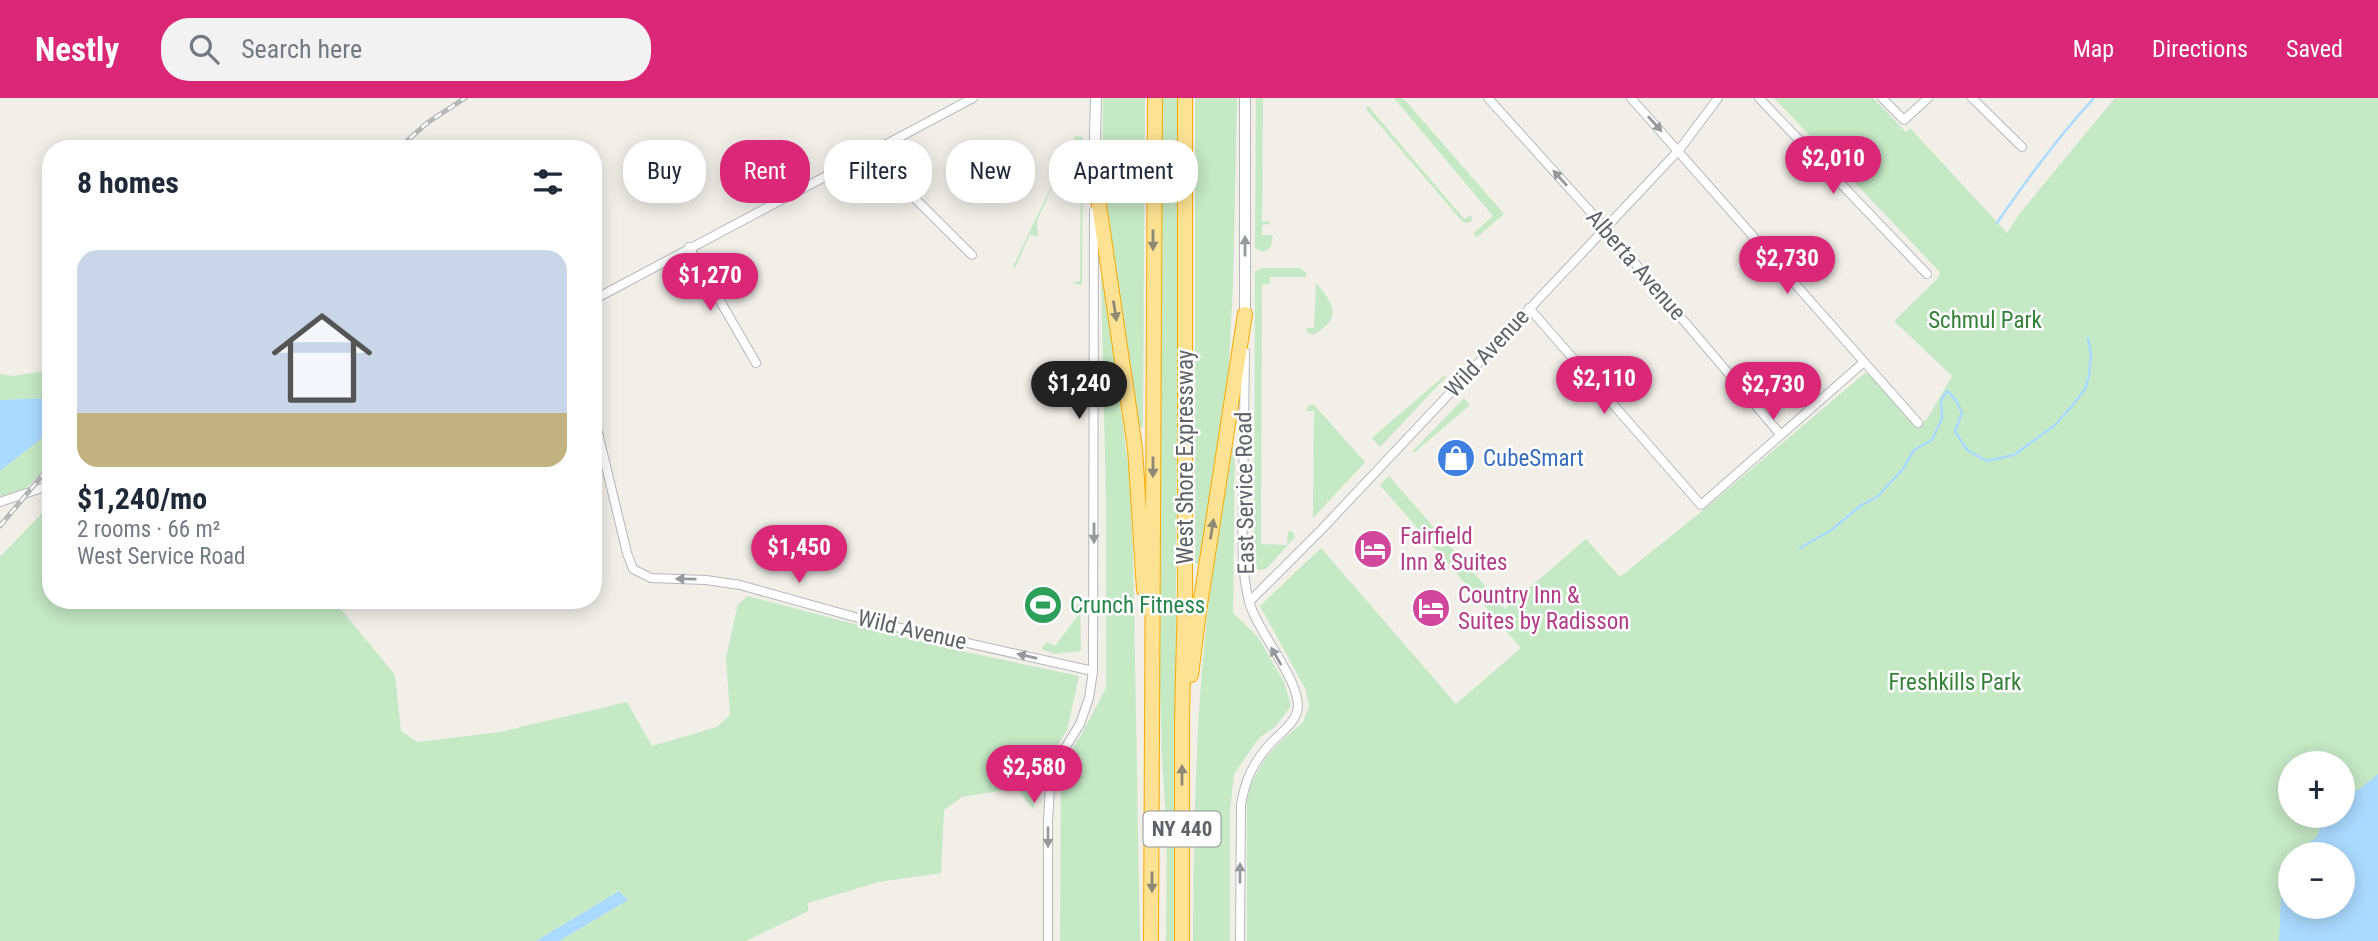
<!DOCTYPE html>
<meta charset="utf-8">
<style>
body{margin:0;font-family:"Roboto Condensed",sans-serif;background:#f2f2f3;color:#1f2937;height:100vh;display:flex;flex-direction:column;font-size:26px;white-space:nowrap}
*{box-sizing:border-box;margin:0}
p{font-size:23px;color:#747a83}
.icon{flex:none;width:38px;height:38px;fill:none;stroke:currentColor;stroke-width:2;stroke-linecap:round;stroke-linejoin:round}
.map{position:relative;flex:1;overflow:hidden}
.side{position:absolute;left:42px;top:42px;width:560px;height:469px;display:flex;flex-direction:column;background:#fff;border-radius:28px;box-shadow:0 4px 18px #0003}
.side>*{flex:none}
.hud{position:absolute;left:623px;top:42px;width:665px;height:63px;display:flex;gap:14px}
.fabs{position:absolute;left:2278px;top:653px;display:grid;gap:14px}
.fabs a{display:grid;place-items:center;width:77px;height:77px;border-radius:50%;background:#fff;box-shadow:0 4px 18px #0003;font-size:35px}
.price{position:absolute;translate:-50% -60px;padding:0 16px;border-radius:24px;background:#db2777;color:#fff;font-size:23px;line-height:46px;filter:drop-shadow(0 2px 4px #0008)}
.price::after{content:'';position:absolute;left:50%;top:42px;width:21px;height:16px;margin-left:-10px;background:inherit;clip-path:polygon(0 0,100% 0,50% 100%)}
.price.current{background:#222;color:#fff}
ul{padding:0;list-style:none}
li{display:grid;align-content:center;gap:14px;height:371px;padding:0 35px}
li+li{border-top:2px solid #e0e1e3}
li span{display:grid;place-items:center;height:217px;border-radius:21px;color:#555}
li>.icon{margin-inline-start:auto}
span .icon{width:126px;height:126px;fill:#fffc;stroke-width:1}
li b{font-size:30px}
h2{display:flex;justify-content:space-between;align-items:center;height:84px;padding:0 35px;font-size:30px}
.chip{padding:0 24px;border-radius:28px;background:#fff;box-shadow:0 4px 18px #0003;font-size:24px;line-height:63px}
.chip.current{background:#db2777;color:#fff}
header{display:flex;align-items:center;gap:42px;box-sizing:border-box;height:98px;padding:0 35px;background:#db2777;color:#fff}
header strong{font-size:33px}
nav{display:flex;gap:38px;margin-inline-start:auto;font-size:24px}
.search{width:490px;height:63px;background:#f2f2f3;display:flex;align-items:center;gap:18px;box-sizing:border-box;padding:0 24px;border-radius:28px;color:#747a83;font-size:26px}
.map>svg:first-child{display:block}
</style>
<header>
<strong>Nestly</strong>
<div class="search"><svg class="icon" aria-label="search" viewBox="0 0 24 24"><circle cx="10" cy="10" r="6"/><path d="M15 15l6 6"/></svg>Search here</div>
<nav><a>Map</a><a>Directions</a><a>Saved</a></nav>
</header>
<div class="map">
<svg width="2378" height="843" viewBox="0 0 2378 843">
<rect width="100%" height="100%" fill="#f1efe8"/>
<g fill="#c5e8c5" fill-rule="evenodd">
<path d="M1103,0h42l-2,329h-4l-37,-255z"/>
<path d="M1162,0h17l-5,843h-8l1,-104 -5,-80 -3,-101z"/>
<path d="M1195,0h42l-4,188 -7,131 -28,147 -3,-1z"/>
<path d="M1256,0h7l-1,123 8,1v2l-8,1v10h11l-2,12 -8,5 -8,-4z"/>
<path d="M1394,0h9l101,116 -28,24 -2,-5 19,-17z"/>
<path d="M1774,0h99l33,34 4,-4 97,105 13,-20 95,-115h263v843h-1131v-140l5,-19 13,-23 12,-14 26,-23 6,-15 -3,-17 -46,-84 61,-58 135,156 65,-56 -141,-163 9,-9 116,133 81,-70 34,38 81,-65 164,-139 9,3 43,50 10,-7 25,-43 -58,-55 43,-42 3,-5 -1,-3zM2291,665h52v53h-52zM2291,756h52v52h-52z"/>
<path d="M1368,8l96,113 8,-4 -1,7 -5,1 -4,-2 -96,-112z"/>
<path d="M1075,38l8,1 -1,148 -10,-2 8,-2 1,-116h-18v17l-8,-2 -18,41 1,16 -8,-3 -15,34 -2,-1z"/>
<path d="M1262,170h38l7,5 -2,4h-35v7l-8,1 -1,259 26,1 1,-14 5,1 2,5 -28,31 -6,2 -5,-1 -2,-5 1,-293z"/>
<path d="M1101,180h3l25,194 4,78 7,391h-80l1,-175 19,-29 26,-49v-188z"/>
<path d="M1316,185c18,21 27,35 -3,52l-6,-3 -1,-4h8z"/>
<path d="M51,272v28l-51,2v-26l13,2z"/>
<path d="M1444,278l2,1 -66,70 -8,-9z"/>
<path d="M1464,300l6,7 -55,47h-3z"/>
<path d="M1313,306l52,58 -52,56 1,-107h-8l2,-5z"/>
<path d="M51,333v34l-26,24 -25,8v-26z"/>
<path d="M1231,349h4l-2,166 25,24 26,45 7,24 -16,21 -16,11 -25,36 -4,36v131h-37c1,-105 2,-210 13,-314 6,-60 17,-120 25,-180z"/>
<path d="M51,406v96h292l-3,8 55,67 6,56 16,11 83,-10 127,-30 25,44 65,-19 13,-12 -4,-57 12,-54 10,-8 194,51 137,29 -12,54 -21,35 -13,44 -15,-19 -20,1 -36,6 -18,13 -3,63 -62,9 -71,21v8l-62,30h-187l69,-41 -9,-9 -83,50h-536v-384z"/>
<path d="M1080,505l1,48 -26,3 -14,-5 5,-7 9,4 22,-29 -6,-7z"/>
</g>
<g fill="#aadaff">
<path d="M51,300v33l-51,40v-71z"/>
<path d="M2378,676v167h-99l3,-62 9,-17v44h52v-52h-48l22,-17 7,-21h19v-24l15,-2z"/>
<path d="M619,793l9,9 -69,41h-23z"/>
</g>
<g fill="none" stroke-linecap="round" stroke-linejoin="round">
<g stroke="#aadaff" stroke-width="2.5">
<path d="M1997,125c30,-44 61,-86 97,-125"/>
<path d="M1800,450l33,-19 27,-23 17,-9 26,-28 11,-19 18,-10 10,-22 -1,-18 6,-9 9,9 6,13 -7,18 12,19 20,11 27,-6 41,-30 17,-19 13,-17 4,-13 2,-21 -3,-17"/>
</g>
<defs>
<g id="street">
<path d="M1488,0l117,130 175,206"/>
<path d="M1631,0l287,325"/>
<path d="M1759,0l168,176"/>
<path d="M1882,0l22,22 24,-22"/>
<path d="M1972,0l50,49"/>
<path d="M868,54l104,103"/>
<path d="M689,149l67,116"/>
<path d="M593,202l380,-202"/>
<path d="M1529,210l172,197 163,-143"/>
<path d="M593,326l5,9 29,120 6,16 18,9 55,2 34,5 129,36 224,50"/>
<path d="M0,404l51,-17"/>
<path d="M1249,504l73,-73 357,-379 39,-52"/>
<path d="M1048,843v-119l2,-38 7,-23 23,-37 9,-26 4,-27 1,-460"/>
<path d="M1240,843l1,-136c4,-25 12,-42 29,-61 9,-10 23,-19 27,-32 8,-27 -41,-81 -48,-111 -9,-34 -6,-70 -6,-106 1,-48 1,-95 2,-143"/>
</g>
<g id="secondary">
<path d="M1245,0v216"/>
<path d="M1094,73l2,-73"/>
</g>
<g id="highway">
<path d="M1094,73l41,277 9,142"/>
<path d="M1191,577l8,-63 46,-298"/>
<path d="M1151,843l4,-843"/>
<path d="M1182,843v-223l3,-125v-495"/>
</g>
</defs>
<use href="#street" stroke="#b5b8bc" stroke-width="10"/>
<use href="#secondary" stroke="#b6babf" stroke-width="12"/>
<use href="#highway" stroke="#f9ab00" stroke-width="16"/>
<use href="#street" stroke="#fff" stroke-width="8"/>
<use href="#secondary" stroke="#fff" stroke-width="10"/>
<use href="#highway" stroke="#fde293" stroke-width="14"/>
<defs>
<g id="rail">
<path d="M398,51l29,-26 38,-25"/>
<path d="M0,428l51,-61"/>
</g>
</defs>
<use href="#rail" stroke="#b6b7b8" stroke-width="5"/>
<use href="#rail" stroke="#fff" stroke-width="2.5" stroke-dasharray="8" stroke-linecap="butt"/>
</g>
<defs><path id="oneway-solid" d="M-6-.8H1V-3.2L6.5 0L1 3.2V.8H-6Z" transform="scale(1.75)"/></defs>
<g fill="#979a9d">
<use href="#oneway-solid" transform="translate(1655 26) rotate(48)"/>
<use href="#oneway-solid" transform="translate(1560 80) rotate(-132)"/>
<use href="#oneway-solid" transform="translate(1245 148) rotate(-90)"/>
<use href="#oneway-solid" transform="translate(1094 435) rotate(90)"/>
<use href="#oneway-solid" transform="translate(686 481) rotate(-179)"/>
<use href="#oneway-solid" transform="translate(1027 558) rotate(-167)"/>
<use href="#oneway-solid" transform="translate(1276 558) rotate(-120)"/>
<use href="#oneway-solid" transform="translate(1048 739) rotate(90)"/>
<use href="#oneway-solid" transform="translate(1240 775) rotate(-90)"/>
</g>
<g fill="#8e8975">
<use href="#oneway-solid" transform="translate(1153 142) rotate(90)"/>
<use href="#oneway-solid" transform="translate(1115 213) rotate(81)"/>
<use href="#oneway-solid" transform="translate(1153 369) rotate(90)"/>
<use href="#oneway-solid" transform="translate(1212 431) rotate(-81)"/>
<use href="#oneway-solid" transform="translate(1182 677) rotate(-90)"/>
<use href="#oneway-solid" transform="translate(1152 784) rotate(90)"/>
</g>
<defs>
<symbol id="shop-disc" viewBox="-11 -11 22 22"><circle r="9.5" fill="#3f7fe0" stroke="#fff"/><path d="M-5-2.5h2.3a2.7 3.5 0 0 1 5.4 0H5L5.5 6h-11ZM-1.5-2.5h3a1.5 2.3 0 0 0-3 0Z" fill="#fff"/></symbol>
<symbol id="hotel-disc" viewBox="-11 -11 22 22"><circle r="9.5" fill="#d1479c" stroke="#fff"/><path d="M-6-4.5h1.5V1H6V5H4.5V3h-9V5H-6ZM-4 0a1.8 1.8 0 1 1 3.6 0ZM.5 0V-2.5h3Q6-2.5 6 0Z" fill="#fff"/></symbol>
<symbol id="stadium-disc" viewBox="-11 -11 22 22"><circle r="9.5" fill="#2e9e5b" stroke="#fff"/><path d="M0-5a6.5 5 0 1 0 0 10a6.5 5 0 1 0 0-10ZM-3.5-1.8h7v3.6h-7Z" fill="#fff"/></symbol>
</defs>
<g fill-rule="evenodd">
<use href="#shop-disc" x="1434" y="338" width="44" height="44"/>
<use href="#hotel-disc" x="1351" y="429" width="44" height="44"/>
<use href="#stadium-disc" x="1021" y="485" width="44" height="44"/>
<use href="#hotel-disc" x="1409" y="488" width="44" height="44"/>
</g>
<g text-anchor="middle" dominant-baseline="central" stroke-width="5" stroke-linejoin="round" paint-order="stroke">
<rect fill="#fff" stroke="#8f9295" stroke-width="2" x="1143.5" y="713.5" width="77" height="35" rx="5"/>
<g font-size="21" font-weight="bold" fill="#5f6368">
<text x="1182" y="731">NY 440</text>
</g>
<g font-size="23" fill="#5f6368" stroke="#fff">
<text transform="translate(1636 167) rotate(49)">Alberta Avenue</text>
<text transform="translate(1487 255) rotate(-47)">Wild Avenue</text>
<text transform="translate(1185 359) rotate(-90)">West Shore Expressway</text>
<text transform="translate(1245 395) rotate(-91)">East Service Road</text>
<text transform="translate(912 532) rotate(13)">Wild Avenue</text>
</g>
<g font-size="23" fill="#348238" stroke="#fff">
<text x="1985" y="222">Schmul Park</text>
<text x="1955" y="584">Freshkills Park</text>
</g>
<g font-size="23" fill="#366cbe" stroke="#fff" text-anchor="start">
<text x="1483" y="360">CubeSmart</text>
</g>
<g font-size="23" fill="#b23c85" stroke="#fff" text-anchor="start">
<text x="1400" y="438">Fairfield<tspan x="1400" dy="26">Inn &amp; Suites</tspan></text>
<text x="1458" y="497">Country Inn &amp;<tspan x="1458" dy="26">Suites by Radisson</tspan></text>
</g>
<g font-size="23" fill="#27864d" stroke="#fff" text-anchor="start">
<text x="1070" y="507">Crunch Fitness</text>
</g>
</g>
</svg>
<div class="fabs">
<a>+</a>
<a>−</a>
</div>
<b class="price" style="left:1833px;top:98px">$2,010</b>
<b class="price" style="left:1787px;top:198px">$2,730</b>
<b class="price" style="left:710px;top:215px">$1,270</b>
<b class="price" style="left:1604px;top:318px">$2,110</b>
<b class="price current" style="left:1079px;top:323px">$1,240</b>
<b class="price" style="left:1773px;top:324px">$2,730</b>
<b class="price" style="left:799px;top:487px">$1,450</b>
<b class="price" style="left:1034px;top:707px">$2,580</b>
<div class="hud">
<a class="chip">Buy</a>
<a class="chip current">Rent</a>
<a class="chip">Filters</a>
<a class="chip">New</a>
<a class="chip">Apartment</a>
</div>
<section class="side">
<h2>8 homes<svg class="icon" aria-label="filters" viewBox="0 0 24 24"><path d="M4 7h16M4 17h16"/><circle cx="9" cy="7" r="2"/><circle cx="15" cy="17" r="2"/></svg></h2>
<ul>
<li><span style="background:linear-gradient(#c9d6e8 75%,#c2b280 0)"><svg class="icon" aria-label="home" viewBox="0 0 24 24"><path d="M3 11l9-7 9 7M6 9v11h12V9"/></svg></span><div><b>$1,240/mo</b><p>2 rooms · 66 m²</p><p>West Service Road</p></div></li>
</ul>
</section>
</div>
